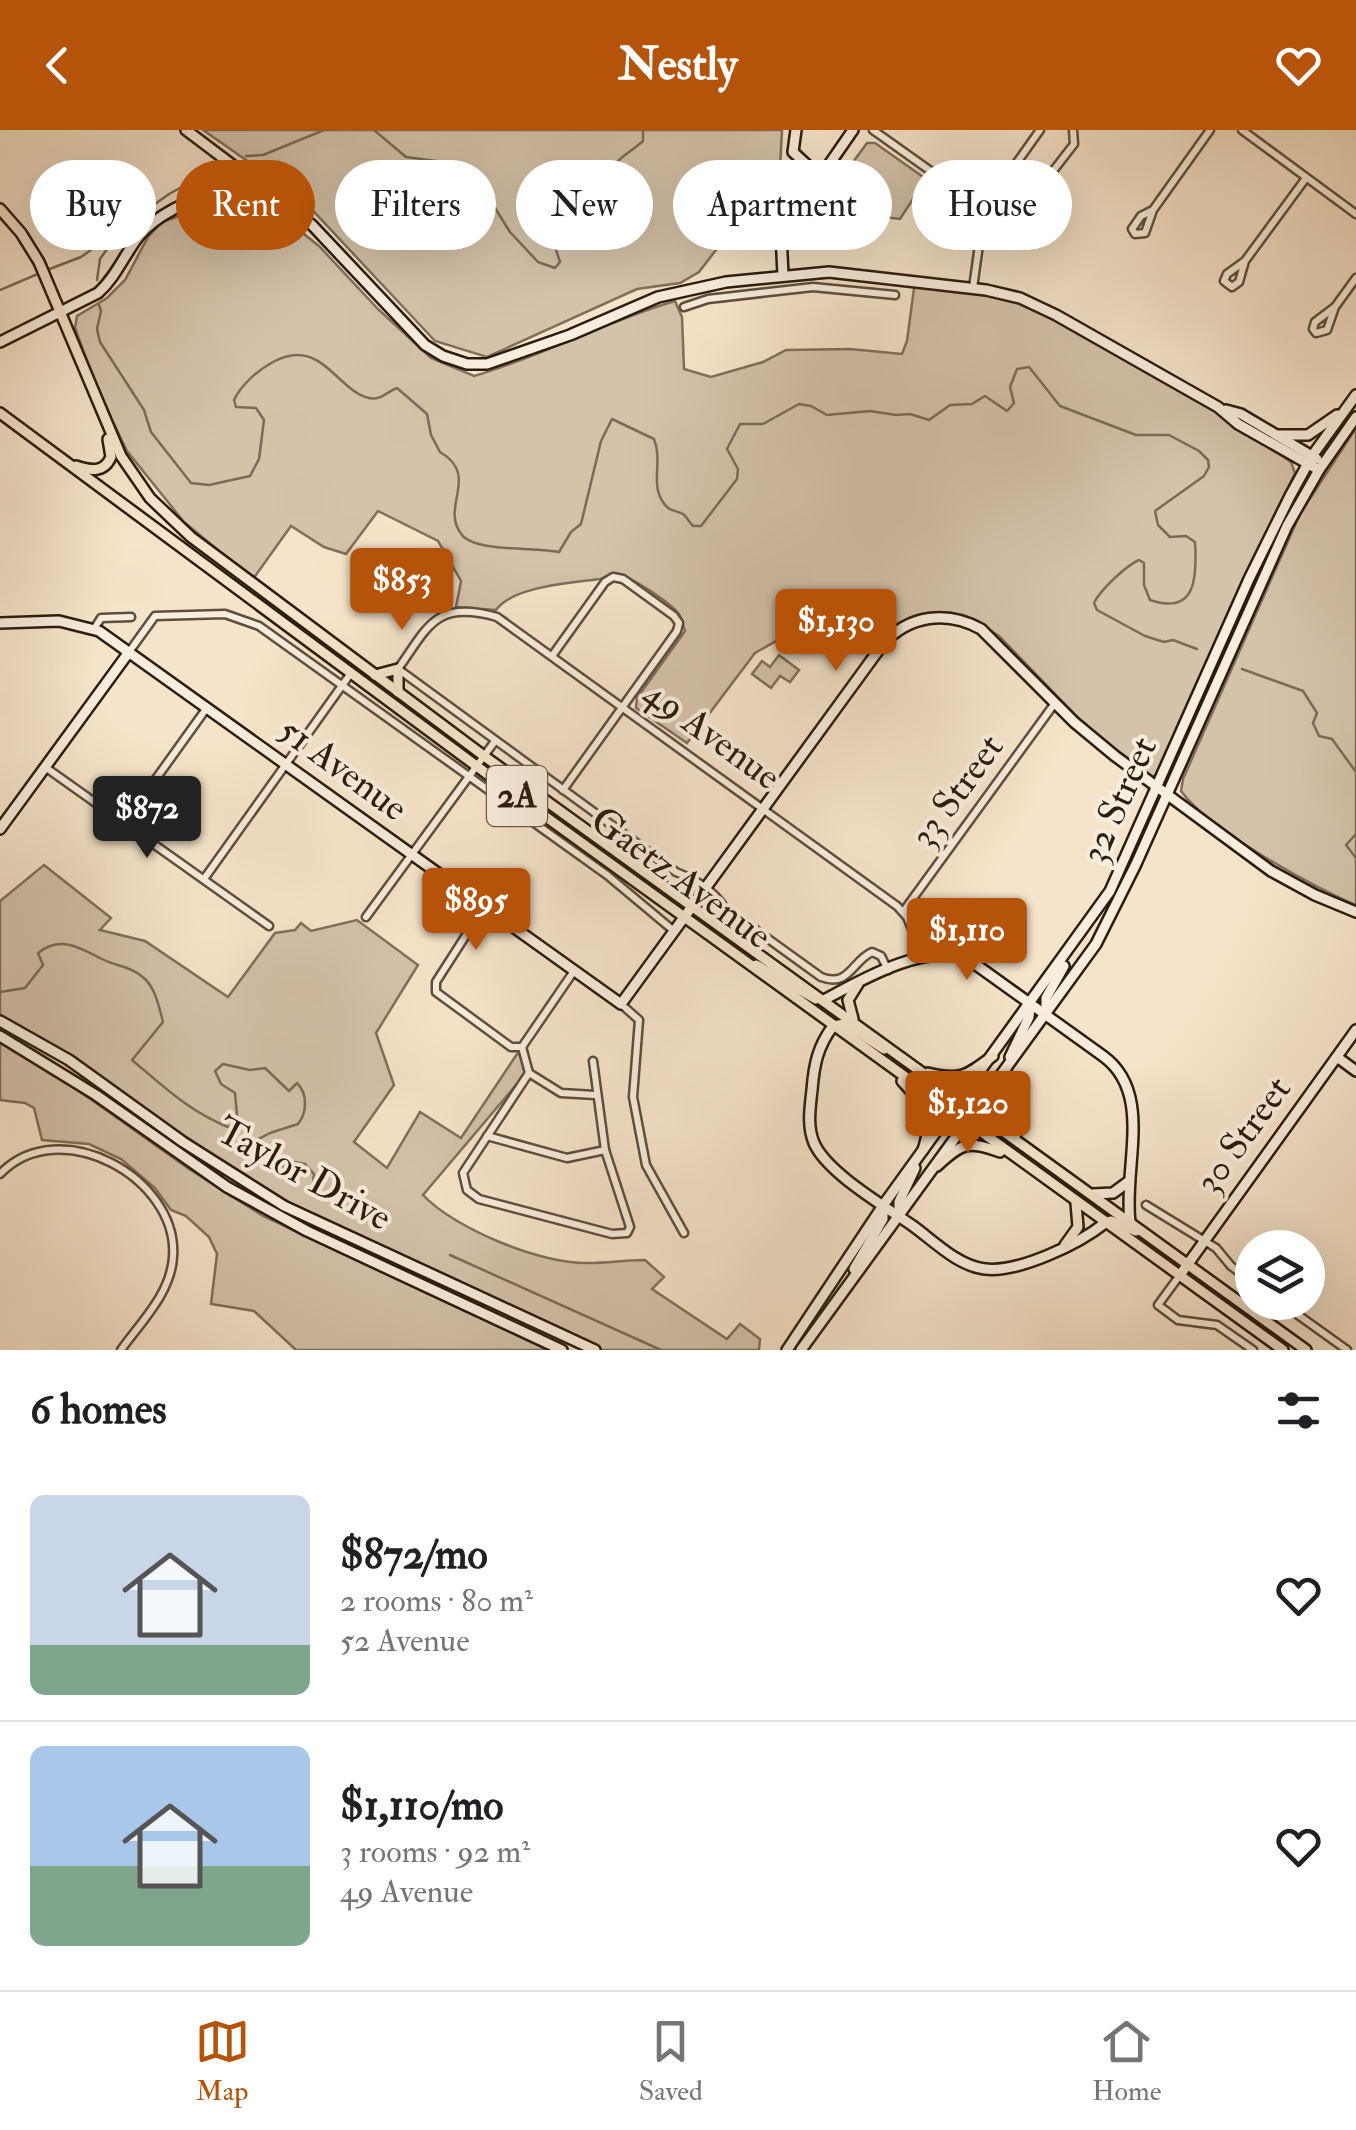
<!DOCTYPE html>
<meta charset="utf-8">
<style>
body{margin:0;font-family:"IM FELL Double Pica",serif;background:#f2f2f2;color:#202124;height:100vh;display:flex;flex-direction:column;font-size:38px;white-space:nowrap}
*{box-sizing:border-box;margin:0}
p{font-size:32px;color:#757577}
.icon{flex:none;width:55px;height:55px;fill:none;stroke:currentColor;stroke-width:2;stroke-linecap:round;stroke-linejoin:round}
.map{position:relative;height:1220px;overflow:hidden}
.sheet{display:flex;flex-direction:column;background:#fff;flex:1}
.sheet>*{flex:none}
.top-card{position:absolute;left:30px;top:30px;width:1298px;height:90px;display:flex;gap:20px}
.controls{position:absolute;left:1235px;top:1100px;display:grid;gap:20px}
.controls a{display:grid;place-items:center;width:90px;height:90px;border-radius:50%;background:#fff;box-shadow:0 10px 40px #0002;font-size:50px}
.price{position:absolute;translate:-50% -85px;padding:0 22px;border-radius:10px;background:#b45309;color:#fff;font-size:32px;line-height:65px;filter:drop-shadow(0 2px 5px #0008)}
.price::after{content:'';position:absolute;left:50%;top:60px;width:30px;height:22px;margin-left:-15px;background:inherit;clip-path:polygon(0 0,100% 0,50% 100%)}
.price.on{background:#222;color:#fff}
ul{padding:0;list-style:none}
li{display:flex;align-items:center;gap:30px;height:250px;padding:0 30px}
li+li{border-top:2px solid #e0e0e0}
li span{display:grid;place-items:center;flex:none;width:280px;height:200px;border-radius:15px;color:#555}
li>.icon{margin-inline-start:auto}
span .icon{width:120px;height:120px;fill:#fffc;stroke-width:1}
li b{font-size:42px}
h2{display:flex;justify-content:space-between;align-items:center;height:120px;padding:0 30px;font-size:42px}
.pill{padding:0 35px;border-radius:45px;background:#fff;box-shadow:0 10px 40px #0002;font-size:35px;line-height:90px}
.pill.on{background:#b45309;color:#fff}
header{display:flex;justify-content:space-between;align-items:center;height:130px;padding:0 30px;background:#b45309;color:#fff;font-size:45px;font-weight:700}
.dock{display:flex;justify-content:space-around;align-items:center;height:140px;border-top:2px solid #e0e0e0;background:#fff;font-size:28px;color:#757577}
.dock a{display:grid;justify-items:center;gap:5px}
.dock .on{color:#b45309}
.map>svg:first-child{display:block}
</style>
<header><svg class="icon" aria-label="back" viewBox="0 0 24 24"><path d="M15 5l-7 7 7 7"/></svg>Nestly<svg class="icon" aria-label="heart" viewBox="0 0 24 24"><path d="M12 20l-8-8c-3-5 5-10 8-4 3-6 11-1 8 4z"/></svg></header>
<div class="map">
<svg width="1356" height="1220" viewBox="0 0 1356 1220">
<rect width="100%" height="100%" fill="#f6e4ca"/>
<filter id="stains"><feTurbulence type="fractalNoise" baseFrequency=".002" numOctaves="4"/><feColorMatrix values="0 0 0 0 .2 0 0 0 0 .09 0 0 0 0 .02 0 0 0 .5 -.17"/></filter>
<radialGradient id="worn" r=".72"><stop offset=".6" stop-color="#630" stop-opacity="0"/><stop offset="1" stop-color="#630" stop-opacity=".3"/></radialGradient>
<g fill="#d4c2aa" stroke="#806f5b" stroke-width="2.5">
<path d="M203,0h579l-2,37 -81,105 -19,11 -43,6 -150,68 -52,-16 -133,-142z"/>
<path d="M867,13h8l51,36 -26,40 -60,-7 -17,-9z"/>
<path d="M244,64l11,1 64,51 59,63 53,49 43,18c69,-20 132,-55 201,-75l7,16 2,52 27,8 52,-15 23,-12 64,-1 52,5 5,-13 8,-60 58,7 65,17 200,119 53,38 4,11 -49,102 -87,197 -5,5 -6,-2 -58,-45 -91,-94 -22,-14 -25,-9 -36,3 -46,32 -53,-30 -62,35 -68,90 -51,-35 1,-10 48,-67c-2,-5 -2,-10 -5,-15 -5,-10 -53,-43 -65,-42 -5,0 -10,4 -15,5 -28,4 -87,7 -104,31l-40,-3 5,-26 -23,-40 -60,-30 -32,43 -22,-7 -33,-21 -38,53 -69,-57 -57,-71 -29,-60 -23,-63 2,-12 30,-18 18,-18 23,-43 14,-15z"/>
<path d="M1356,298v477c-45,-19 -147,-75 -175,-114l2,-12 117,-265z"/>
<path d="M779,525l20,15 -9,12 -10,-6 -9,12 -19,-14 10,-13 8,6z"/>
<path d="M44,735l67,53 -11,12 45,11 83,56 47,-64 20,-3 6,-7 10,8 46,-11 61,45 -42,68 18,52 -40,57 33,26 33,-56 41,26 56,-84h3l7,18 -104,123c32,34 120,70 166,68 19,0 37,-3 56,-3l19,17 -12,12 75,50 13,-15 20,15 -1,11h-158l-330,-156 -64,-40 -122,-87 -85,-49v-117z"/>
<path d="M0,911l65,40 124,88 74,47 285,134h-252l-42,-39 -43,-7 6,-50 -8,-17 -23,-21 -15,-6 -16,-22 -34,-29 -32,-15 -47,-4 -8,-32 -9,-5 -25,-3z"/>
</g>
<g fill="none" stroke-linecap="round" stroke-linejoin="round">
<g stroke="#7c6b57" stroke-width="2.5">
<path d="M374,0l32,27 30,4 29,15 27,27 18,29 28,30 17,6 5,-6 -8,-24 11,-11 45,-14 7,-15 -4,-29c9,-13 20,-17 32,-28v-11"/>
<path d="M246,26l17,-1 61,-25"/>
<path d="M47,140l34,-13 88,-63 46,-25"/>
<path d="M97,150l3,-21 20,-28"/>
<path d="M0,160l40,-17"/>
<path d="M99,175l2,6 -4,18 3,13 44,68 7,22 40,51 18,2 41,-9 9,-17 5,-39 -8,-12 -20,-1 -2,-7c7,-15 24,-30 39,-38 48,-26 63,28 96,36 12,3 19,-7 28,-10l30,26 4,21 9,17c41,24 -1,55 22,83 13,17 74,12 97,17l12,-20 10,-8 20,-83 11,-22 42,20c10,25 -7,49 14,69 4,3 10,3 15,6 4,3 6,8 10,12h8l36,-47 1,-10 -11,-20 13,-25h23l36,-20 12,2 16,9 43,-4 26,4 14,-1 19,6 21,-15 22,-1 13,-8 22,15 7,-8 -4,-16 7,-18 12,-2 31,39 76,29h33l30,16 9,9 1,7 -5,9 -49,35 3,14 12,12 16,-1 9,6c2,34 2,74 -45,58l-6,-15v-22l-5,-3c-12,5 -39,30 -45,43l3,7 48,26 19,6 9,-2 24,9"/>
<path d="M1242,539l61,22 14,22 -4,10 6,13 13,3 24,33"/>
<path d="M1356,704l-10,11 10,13"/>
<path d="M0,862l25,-4 18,-23 -5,-12c23,-18 42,-5 64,6 15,8 30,7 43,20 11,11 14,28 18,43l-31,38c31,26 58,52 96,67l6,-2 3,-10 -2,-22 -14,-9 -6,-13 8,-7 27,6 15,-2 24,23 8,-8c11,11 10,30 1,41l-28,9 -25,13 -1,5 25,20h8l12,-10 16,3 9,10 -2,18 9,6"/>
<path d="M450,1125l211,95"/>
</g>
<defs>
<g id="street">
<path d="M873,0l111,79"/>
<path d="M1242,0l114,84"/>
<path d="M1012,38l22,16h9l31,-40 -1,-14"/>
<path d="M1153,80l-12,6 -9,13 3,5 10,-1 8,-23 57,-80"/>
<path d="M1245,131l-6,21 -7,5 -8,-6 3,-7 18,-13 61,-83"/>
<path d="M973,158l11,-79 56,-79"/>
<path d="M684,177l24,-8 105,-12 82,8"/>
<path d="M1335,177l-8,23 -11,3 -3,-4 2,-7 20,-15 21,-29"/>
<path d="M94,499l7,-11 30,-1"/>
<path d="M129,522l26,-36 70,-2 34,12 348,249 67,56"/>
<path d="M552,526l53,-74 8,-5 10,2 51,37 5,7 -2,8 -114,159"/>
<path d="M45,637l224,159"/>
<path d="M125,692l81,-113"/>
<path d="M204,749l147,-206"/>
<path d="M484,777l-48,75v10l75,55h11"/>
<path d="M903,782l152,-209"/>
<path d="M366,787l129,-176"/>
<path d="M888,840l-7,-14 -9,-4c-20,9 -23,36 -51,25l-97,-70c-12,-18 -28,-27 -48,-35l-278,-203c31,-44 38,-69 99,-52l400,289 10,11 16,39"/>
<path d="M621,874l18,16 -6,77 13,68 38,68"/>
<path d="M522,917l7,26 32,20 34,2"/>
<path d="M522,917l52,-76"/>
<path d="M529,943l-66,100 4,17 12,9 133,35 15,-1 3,-6 -25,-77 -12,-89"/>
<path d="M487,1006l80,22 38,-8"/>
<path d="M0,1044c59,-62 179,4 173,83 -2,36 -32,65 -52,93"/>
<path d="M1146,1075l70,43 15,18 21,16"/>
<path d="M1180,1145l-22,30 20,15 39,5 36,25"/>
<path d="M1280,1172l67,48"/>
</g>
<g id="secondary">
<path d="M186,0l126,95 113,120 18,11 24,8h20l83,-29 88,-38 68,-15 103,-10 157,18 34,8 36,17 162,92 20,17 81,46"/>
<path d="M796,0l-3,22 28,26"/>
<path d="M783,145l-2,-41 72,-104"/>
<path d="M0,212l98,-49c18,-16 26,-38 41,-57 26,-32 76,-42 111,-59"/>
<path d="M1226,280l15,4 76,45"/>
<path d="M1279,305h29l29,-20"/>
<path d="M0,493l59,-2 40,10 522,373 262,-360c26,-29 64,-34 98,-15l93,93 41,34 156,115 44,24 41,17"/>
<path d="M0,699l129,-177"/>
<path d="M824,870c39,-21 100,-57 144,-41l135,97c51,37 20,110 27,166"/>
<path d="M1046,885v-17l18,-32"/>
<path d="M0,891l69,39 114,82 101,64 311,144"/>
<path d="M833,896c-15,20 -19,38 -21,64 -2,18 -5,36 2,53 13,30 72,64 99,83 22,16 45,40 72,43 33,4 94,-25 120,-46"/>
<path d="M0,906l96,59 131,92 80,44 255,119"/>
<path d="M1010,927l19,-40 1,-10"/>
<path d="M1337,927l19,14"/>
<path d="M1093,1064l20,-1 15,-11"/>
<path d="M899,1084v-12l16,-34"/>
<path d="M854,1139l29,-50v-12"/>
<path d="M1180,1145l176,-245"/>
<path d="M787,1220l97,-146 226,-313 139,-312 41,-83 22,-40 44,-61"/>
<path d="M801,1220l295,-406 40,-80 151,-338 32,-56 37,-53"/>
</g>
<g id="primary">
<path d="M0,79l21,24 18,29 82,194 29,42 41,39 293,219 822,594"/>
<path d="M0,283l517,383 766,554"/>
<path d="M76,336c15,5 28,7 35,-9l-3,-18"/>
<path d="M375,545l23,-6v23"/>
<path d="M756,835l60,34"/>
<path d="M853,889l-5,-19 10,-16"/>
<path d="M833,896l12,-2 39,25"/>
<path d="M1006,939c-13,34 -11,37 10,65"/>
<path d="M928,943c33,8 38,3 65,-17"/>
<path d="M902,951c25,29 33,30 21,69"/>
<path d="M937,1036c26,-24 31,-25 63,-14"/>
<path d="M1105,1093l6,-2 25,10"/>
<path d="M1065,1115l13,-18 -2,-24"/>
</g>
</defs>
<use href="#street" stroke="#5e4e3c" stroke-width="11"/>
<use href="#secondary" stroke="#2c1c0c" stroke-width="14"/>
<use href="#primary" stroke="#2c1c0c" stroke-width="14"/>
<use href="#street" stroke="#f9eddd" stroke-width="6"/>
<use href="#secondary" stroke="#f9eddd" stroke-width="9"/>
<use href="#primary" stroke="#f6e4ca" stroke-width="9"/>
</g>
<g text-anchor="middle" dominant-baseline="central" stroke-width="8" stroke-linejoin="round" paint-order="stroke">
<rect fill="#f9eddd" stroke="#6a5b4b" stroke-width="2.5" x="487" y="636" width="60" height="60" rx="8"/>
<g font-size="35" font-weight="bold" fill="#2c1c0c">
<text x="517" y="666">2A</text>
</g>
<g font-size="38" fill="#2c1c0c" stroke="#f9eddd">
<text transform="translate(712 605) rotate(36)">49 Avenue</text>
<text transform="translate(343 639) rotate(36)">51 Avenue</text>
<text transform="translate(957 661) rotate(-54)">33 Street</text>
<text transform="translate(1119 670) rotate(-66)">32 Street</text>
<text transform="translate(681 748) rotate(36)">Gaetz Avenue</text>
<text transform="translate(1243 1005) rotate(-54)">30 Street</text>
<text transform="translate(304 1044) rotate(29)">Taylor Drive</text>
</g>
</g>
<rect width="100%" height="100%" filter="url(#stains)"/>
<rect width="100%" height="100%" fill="url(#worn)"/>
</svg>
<div class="controls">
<a><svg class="icon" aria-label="layers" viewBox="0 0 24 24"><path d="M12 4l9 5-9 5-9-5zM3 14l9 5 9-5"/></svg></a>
</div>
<b class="price" style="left:402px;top:503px">$853</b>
<b class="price" style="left:836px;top:544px">$1,130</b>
<b class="price on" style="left:147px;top:731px">$872</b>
<b class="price" style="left:476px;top:823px">$895</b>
<b class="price" style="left:967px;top:853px">$1,110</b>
<b class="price" style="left:968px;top:1026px">$1,120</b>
<div class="top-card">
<a class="pill">Buy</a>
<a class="pill on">Rent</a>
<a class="pill">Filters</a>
<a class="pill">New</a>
<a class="pill">Apartment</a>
<a class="pill">House</a>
</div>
</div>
<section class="sheet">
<h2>6 homes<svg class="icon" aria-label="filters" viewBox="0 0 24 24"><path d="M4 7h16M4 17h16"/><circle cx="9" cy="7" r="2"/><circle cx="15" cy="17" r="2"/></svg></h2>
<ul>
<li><span style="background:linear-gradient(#c9d6e8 75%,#7fa58c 0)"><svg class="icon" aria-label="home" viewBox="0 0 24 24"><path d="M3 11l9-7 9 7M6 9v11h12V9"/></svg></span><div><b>$872/mo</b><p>2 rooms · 80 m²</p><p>52 Avenue</p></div><svg class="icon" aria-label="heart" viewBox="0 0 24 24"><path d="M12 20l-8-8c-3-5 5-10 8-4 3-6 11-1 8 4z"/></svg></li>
<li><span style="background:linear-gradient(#a9c7e8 60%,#7fa58c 0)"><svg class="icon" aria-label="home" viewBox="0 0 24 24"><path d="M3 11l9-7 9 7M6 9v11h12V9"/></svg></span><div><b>$1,110/mo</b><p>3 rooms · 92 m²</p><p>49 Avenue</p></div><svg class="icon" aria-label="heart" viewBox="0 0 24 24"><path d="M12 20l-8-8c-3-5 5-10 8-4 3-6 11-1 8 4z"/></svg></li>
</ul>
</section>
<nav class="dock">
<a class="on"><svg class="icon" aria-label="map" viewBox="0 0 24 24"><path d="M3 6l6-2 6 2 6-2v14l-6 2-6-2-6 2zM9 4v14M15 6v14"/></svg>Map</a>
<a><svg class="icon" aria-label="saved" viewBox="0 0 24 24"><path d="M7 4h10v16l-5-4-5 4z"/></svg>Saved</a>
<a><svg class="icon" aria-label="home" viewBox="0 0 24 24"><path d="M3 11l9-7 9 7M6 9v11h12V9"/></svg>Home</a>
</nav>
